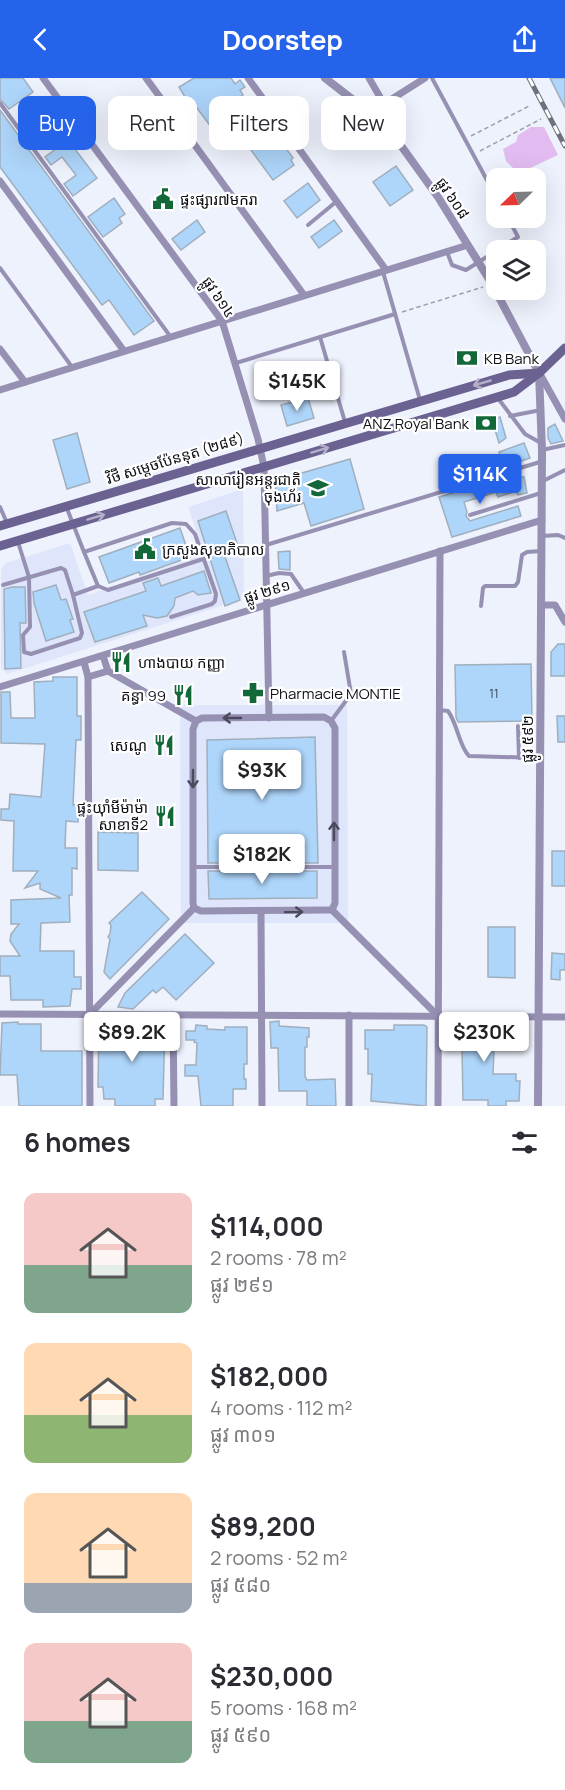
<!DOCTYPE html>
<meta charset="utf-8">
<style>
body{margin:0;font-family:Manrope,"Noto Sans Khmer",sans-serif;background:#f7f7f7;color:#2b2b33;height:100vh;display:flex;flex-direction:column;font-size:22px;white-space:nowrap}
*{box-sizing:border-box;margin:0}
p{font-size:20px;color:#7c7c81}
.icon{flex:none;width:33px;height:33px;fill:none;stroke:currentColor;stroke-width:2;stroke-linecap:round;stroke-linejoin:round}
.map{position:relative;height:1028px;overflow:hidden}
.details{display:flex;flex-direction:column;background:#fff;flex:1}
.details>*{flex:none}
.banner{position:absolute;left:18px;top:18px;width:530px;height:54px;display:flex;gap:12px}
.needle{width:39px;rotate:247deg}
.tools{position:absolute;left:486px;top:90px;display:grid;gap:12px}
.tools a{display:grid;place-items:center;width:60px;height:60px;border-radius:12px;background:#fff;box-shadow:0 6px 24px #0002;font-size:30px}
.price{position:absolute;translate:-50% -51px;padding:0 14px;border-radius:6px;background:#fff;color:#222;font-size:20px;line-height:39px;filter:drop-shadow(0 2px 3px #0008)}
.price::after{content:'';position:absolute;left:50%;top:36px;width:18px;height:14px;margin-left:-9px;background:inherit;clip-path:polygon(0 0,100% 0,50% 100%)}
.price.active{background:#2563eb;color:#fff}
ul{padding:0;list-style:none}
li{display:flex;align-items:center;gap:18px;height:150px;padding:0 24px}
li span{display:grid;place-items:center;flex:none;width:168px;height:120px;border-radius:12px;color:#555}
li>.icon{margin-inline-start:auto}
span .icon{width:72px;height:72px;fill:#fffc;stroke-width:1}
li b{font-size:26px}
h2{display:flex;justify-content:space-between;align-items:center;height:72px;padding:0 24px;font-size:26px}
.chip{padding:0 21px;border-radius:12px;background:#fff;box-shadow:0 6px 24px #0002;font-size:21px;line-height:54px}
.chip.active{background:#2563eb;color:#fff}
header{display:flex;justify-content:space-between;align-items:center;height:78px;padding:0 24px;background:#2563eb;color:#fff;font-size:27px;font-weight:700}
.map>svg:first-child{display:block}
</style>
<header><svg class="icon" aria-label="back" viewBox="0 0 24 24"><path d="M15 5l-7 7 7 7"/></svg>Doorstep<svg class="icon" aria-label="share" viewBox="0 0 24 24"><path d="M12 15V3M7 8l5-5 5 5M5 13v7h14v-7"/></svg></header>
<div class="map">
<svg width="565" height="1028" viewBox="0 0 565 1028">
<rect width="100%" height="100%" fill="#eef2fd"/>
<g fill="#dfe6fb">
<path d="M243,411l1,106 -4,5 -233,74 -6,-6v-98l5,-7 64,-20 18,52 116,-41 -16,-47z"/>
<path d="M180,627h167l1,218h-167z"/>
</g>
<path fill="#e2bcf1" d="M531,49h13l14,28 -30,14 -12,2 -10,-10 -3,-12 13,-7 2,-7z"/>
<g fill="#aed5fa" stroke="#a0afbd" stroke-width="1.5">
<path d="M0,0h23l10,14 -24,17 -9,-10z"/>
<path d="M194,0h37l4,6 5,-4 5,7 -5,3 3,5 -19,14 13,17 -17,13 -29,-39 -3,2 -9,-15z"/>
<path d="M550,0h15v30z"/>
<path d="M0,32l154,211 -20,14 -25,-35 -7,5 -102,-138z"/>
<path d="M53,36l5,8 -26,18 -11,-16 7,-5 6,8z"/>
<path d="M269,52l4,5 2,-2 18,25 -2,2 3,5 -21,15 -25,-34z"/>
<path d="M68,62l29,38 -24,18 -9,-12 12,-9 -14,-18 -11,8 -6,-8z"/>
<path d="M396,88l17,24 -23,16 -17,-24z"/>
<path d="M308,105l12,17 -23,18 -13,-17z"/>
<path d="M114,120l11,16 -6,4 3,5 -19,14 -15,-20z"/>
<path d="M197,142l8,12 -24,18 -9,-11z"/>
<path d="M334,142l8,11 -23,17 -8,-11z"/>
<path d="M308,320l6,20 -27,8 -6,-21z"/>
<path d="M500,339l6,21 -7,5 -7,-23z"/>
<path d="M555,346l8,17 -12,3 -3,-6v-10z"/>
<path d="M77,355l13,49 -23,7 -14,-49z"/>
<path d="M524,365l6,15 -26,9 -5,-15z"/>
<path d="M350,381l14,50 -53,17 -7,-23 -27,8 -2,-33 12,-3 1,2z"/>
<path d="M510,398l14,1 3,16 -9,2 -2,-4 -18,6 -2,-5 -32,10 3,10 -1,4 4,5 48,-15 3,10 -69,21 -13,-40z"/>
<path d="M226,433l13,38 -15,5 16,46 -15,6 -27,-85z"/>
<path d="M180,450l10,29 -50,18 -1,-3 -30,11 -10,-26z"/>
<path d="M290,473v19l-11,-1 -1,-17z"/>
<path d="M204,493l7,22 -13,2 -5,-4 -18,7 -1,8 -7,10 -10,2 -14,-3 4,11 -52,16 -11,-30 62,-21 -3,-8 15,-5 3,8z"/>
<path d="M56,507l5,15 5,-1 7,20 -3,1 4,12 -28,9 -12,-38 -1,-11z"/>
<path d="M12,509h13l1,36h-6l1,45 -16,1 -1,-80z"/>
<path d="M558,566h7v32h-14v-24z"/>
<path d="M531,586l1,57 -74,1 -2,-5 -1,-52z"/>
<path d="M53,599h24v39h4v24h-5l-3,65h6l-1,17 -12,-1 -1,27h12v21l-5,-1v27h-3l1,27 -29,1 -1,28h34v26h7v12h-9l-2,17 -27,1v-7h-32l-1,-24h-10v-20h20l-10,-15 1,-7 8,-10h-8v-24l50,-2 -21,-9v-6l-15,5 13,-17h-25l1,-50 -13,-1v-11h8l1,-15 31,3 4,-53 -44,-1v-51h9l1,26h24l-1,-36 19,-1z"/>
<path d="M557,638h8v26h-7z"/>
<path d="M315,659l3,126h-110l-1,-123z"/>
<path d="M98,754l40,1v38l-40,-1z"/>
<rect x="552" y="773" width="13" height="35"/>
<path d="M208,793h109v27l-108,1z"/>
<path d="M142,814l27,27 -59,60 -6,-7 6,-33 -2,-2 2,-3 1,-9 -2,-2z"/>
<path d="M488,849h27v51l-27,-1z"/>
<path d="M185,856l29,29 -38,37 -13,-13 -7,6 -3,-3 -20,19 -15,-2 7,-14z"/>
<path d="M552,875l13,1v16h-5v10l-9,-1z"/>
<path d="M279,943v5l30,2v9h-2v10h-2v29l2,4 28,-1 1,27h-29v-15h-28l-1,-43h-7l-1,-26z"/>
<path d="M18,944v2h23v27h41v55h-63l-2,-31h-17l2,-52z"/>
<path d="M99,945h66l-2,76h-8v7h-40v-7h-11l-1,-12h-5z"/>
<path d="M196,947l11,1v3l18,1v-3h22v37h-3v15h2v10h-13v17h-32l-3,-30h-13v-11h11l1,-22 -3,-1 1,-2h-9v-9h9z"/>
<path d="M394,947h30l3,2 -1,79 -55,-5 1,-27h-4v-25h-3v-19h29z"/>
<path d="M490,947l28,1v10l-19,-1v15l-5,-1 -1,25h23v7h4l-1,20h-13v5h-18v-6h-25l-1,-50h-14v-24z"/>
</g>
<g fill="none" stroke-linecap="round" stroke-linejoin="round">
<g stroke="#9c9fa8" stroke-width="1.5" stroke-dasharray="4.5 3" stroke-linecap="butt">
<path d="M471,58l60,-31"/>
<path d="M480,73l61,-32"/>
<path d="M402,234l81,-25"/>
</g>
<g stroke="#9690b2" stroke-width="4">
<path d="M432,0l64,119"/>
<path d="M0,25l170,233"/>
<path d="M308,147l29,-24"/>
<path d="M497,172l21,-13 -10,-19"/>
<path d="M447,174l5,13 14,5 30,-19"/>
<path d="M0,190l72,99"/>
<path d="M383,194l37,128"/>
<path d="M320,259l25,85"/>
<path d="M236,285l159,-49"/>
<path d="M497,319l28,37 16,9"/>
<path d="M510,338l31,-6"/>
<path d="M542,372l23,-5"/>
<path d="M543,403l22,-11"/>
<path d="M66,428l18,46 88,-29 14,1 9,10 21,60 -1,7 -3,3 -41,13"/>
<path d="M0,429l7,16"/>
<path d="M470,437l71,-22"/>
<path d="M542,458l16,-1 7,3"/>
<path d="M18,464l11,35 1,50 -7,8 1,17 7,2 49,-16 2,-5 -9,-38"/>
<path d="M266,467l274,-83"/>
<path d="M84,474l14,34 10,4 95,-31"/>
<path d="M266,498l13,-3 12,1 13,19"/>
<path d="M3,507l58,-17 4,2 8,25 25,-9"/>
<path d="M481,528l2,-18 2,-2h30l3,-4 4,-27 5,-3 14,-1"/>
<path d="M440,632l8,1c10,14 11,35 21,45l70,2"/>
<path d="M331,643l20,-27 -7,-42"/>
<path d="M518,648l1,32"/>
<path d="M194,789h140"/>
</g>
<g stroke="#9690b2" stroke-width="7">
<path d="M43,0l179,243 36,118 6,28 5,251"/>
<path d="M146,0l158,217"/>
<path d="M248,0l138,192"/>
<path d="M369,0l15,26"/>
<path d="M374,38l10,-12 41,-26"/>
<path d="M0,103l124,170"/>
<path d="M0,271l25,33"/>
<path d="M540,296l25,45"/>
<path d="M0,312l468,-145"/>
<path d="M541,527h14l10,17"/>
<path d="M103,578l5,15 88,50"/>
<path d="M84,584l4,15 2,429"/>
<path d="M88,599l20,-6"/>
<path d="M0,609l542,-167"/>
<path d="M196,643l6,-3 122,-1 7,4 4,7v175l-3,7"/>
<path d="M194,830l-1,-5v-174l3,-8"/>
<path d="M194,830l7,3 131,-1"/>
<path d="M332,832l106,106"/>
<path d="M261,834l1,194"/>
<path d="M0,936l565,3"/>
<path d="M89,937l105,-107"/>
<path d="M173,937l1,91"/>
<path d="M349,937v91"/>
<path d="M438,1028l2,-555"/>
</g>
<path stroke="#9690b2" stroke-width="8" d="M325,0l49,38 28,31 36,50 54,87 47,89 3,77 -4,656"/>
<g stroke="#6b6291" stroke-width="9">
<path d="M0,448l509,-151 30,-2"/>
<path d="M0,468l514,-154 25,-19 26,-25"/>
</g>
<defs>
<path id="rail" d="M529,0l36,68"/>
</defs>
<use href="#rail" stroke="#6e7179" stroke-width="5"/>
<use href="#rail" stroke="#fff" stroke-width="3" stroke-dasharray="9" stroke-linecap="butt"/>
</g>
<defs><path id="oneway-shaft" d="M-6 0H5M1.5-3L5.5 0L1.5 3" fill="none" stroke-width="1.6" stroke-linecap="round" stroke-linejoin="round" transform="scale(1.5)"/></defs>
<g stroke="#b5b0c8">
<use href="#oneway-shaft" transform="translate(482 305) rotate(164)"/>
<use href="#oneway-shaft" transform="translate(320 372) rotate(-17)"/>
<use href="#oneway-shaft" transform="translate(96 439) rotate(-17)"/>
</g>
<g stroke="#4b495c">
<use href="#oneway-shaft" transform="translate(232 640) rotate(180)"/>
<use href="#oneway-shaft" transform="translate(193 701) rotate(90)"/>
<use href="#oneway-shaft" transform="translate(334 753) rotate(-90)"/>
<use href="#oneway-shaft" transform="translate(294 834) rotate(-1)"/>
</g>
<defs>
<symbol id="civic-bare" viewBox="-9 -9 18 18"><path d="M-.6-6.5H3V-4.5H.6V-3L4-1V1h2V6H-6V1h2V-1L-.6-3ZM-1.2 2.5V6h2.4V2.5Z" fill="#136839" stroke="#fff" stroke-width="2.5" paint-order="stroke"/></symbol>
<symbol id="bank-bare" viewBox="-9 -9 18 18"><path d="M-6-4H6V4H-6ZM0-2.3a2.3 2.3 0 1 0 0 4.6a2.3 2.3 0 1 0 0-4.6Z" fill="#136839" stroke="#fff" stroke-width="2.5" paint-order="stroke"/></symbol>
<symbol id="school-bare" viewBox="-9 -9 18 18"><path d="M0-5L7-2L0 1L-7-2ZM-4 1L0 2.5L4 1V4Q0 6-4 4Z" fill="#136839" stroke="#fff" stroke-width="2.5" paint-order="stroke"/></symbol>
<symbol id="restaurant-bare" viewBox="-9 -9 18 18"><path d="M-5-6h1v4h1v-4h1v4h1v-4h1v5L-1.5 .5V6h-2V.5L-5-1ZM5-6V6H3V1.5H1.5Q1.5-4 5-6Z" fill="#136839" stroke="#fff" stroke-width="2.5" paint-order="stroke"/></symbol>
<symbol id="pharmacy-bare" viewBox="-9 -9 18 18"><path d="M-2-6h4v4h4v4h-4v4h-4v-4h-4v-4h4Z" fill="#136839" stroke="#fff" stroke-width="2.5" paint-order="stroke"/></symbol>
</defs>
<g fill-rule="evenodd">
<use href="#civic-bare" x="148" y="106" width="30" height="30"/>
<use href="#bank-bare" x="452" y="265" width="30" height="30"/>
<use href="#bank-bare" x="471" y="330" width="30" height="30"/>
<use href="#school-bare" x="303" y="395" width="30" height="30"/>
<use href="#civic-bare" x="130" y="456" width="30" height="30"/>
<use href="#restaurant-bare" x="106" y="569" width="30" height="30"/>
<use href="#pharmacy-bare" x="238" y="600" width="30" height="30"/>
<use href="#restaurant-bare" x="168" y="602" width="30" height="30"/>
<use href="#restaurant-bare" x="149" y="652" width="30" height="30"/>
<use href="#restaurant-bare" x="150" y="723" width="30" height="30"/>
</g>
<g text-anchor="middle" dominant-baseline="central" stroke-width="4.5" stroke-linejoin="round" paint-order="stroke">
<g font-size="12" fill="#35404e">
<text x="494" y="615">11</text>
</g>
<g font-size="15" fill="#0d0f15" stroke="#fff">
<text transform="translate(453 120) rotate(56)">ផ្លូវ ៦០៨</text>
<text transform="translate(219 219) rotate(56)">ផ្លូវ ៦១៤</text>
<text transform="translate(175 380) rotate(-17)">វិថី សម្តេចប៉ែននុត (២៨៩)</text>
<text transform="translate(267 513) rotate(-17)">ផ្លូវ ២៩១</text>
<text transform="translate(527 661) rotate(-90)">ផ្លូវ ៥៩២</text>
</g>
<g font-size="15" fill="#0d0f15" stroke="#fff" text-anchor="start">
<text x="180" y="121">ផ្ទះផ្សារ៧មករា</text>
<text x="484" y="280">KB Bank</text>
<text x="469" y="345" text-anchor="end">ANZ Royal Bank</text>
<text x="301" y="401" text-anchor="end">សាលារៀនអន្តរជាតិ<tspan x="301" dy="17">ចុងហ័រ</tspan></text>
<text x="162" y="471">ក្រសួងសុខាភិបាល</text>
<text x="138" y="584">ហាងបាយ កញ្ញា</text>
<text x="270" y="615">Pharmacie MONTIE</text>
<text x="166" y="617" text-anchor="end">គន្ធា 99</text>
<text x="147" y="667" text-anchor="end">សេណូ</text>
<text x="148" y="729" text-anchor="end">ផ្ទះយ៉ាំមីម៉ាម៉ា<tspan x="148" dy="17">សាខាទី2</tspan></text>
</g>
</g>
</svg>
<div class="tools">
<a><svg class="needle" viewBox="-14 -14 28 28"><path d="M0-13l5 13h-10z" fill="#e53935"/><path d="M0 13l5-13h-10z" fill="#7c7c81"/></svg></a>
<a><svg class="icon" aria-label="layers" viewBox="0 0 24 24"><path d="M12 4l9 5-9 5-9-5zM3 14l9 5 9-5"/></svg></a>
</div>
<b class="price" style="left:297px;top:334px">$145K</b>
<b class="price active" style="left:480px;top:427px">$114K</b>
<b class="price" style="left:262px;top:723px">$93K</b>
<b class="price" style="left:262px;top:807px">$182K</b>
<b class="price" style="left:132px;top:985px">$89.2K</b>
<b class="price" style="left:484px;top:985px">$230K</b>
<div class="banner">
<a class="chip active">Buy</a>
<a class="chip">Rent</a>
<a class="chip">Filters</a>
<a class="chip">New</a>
</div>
</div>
<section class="details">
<h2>6 homes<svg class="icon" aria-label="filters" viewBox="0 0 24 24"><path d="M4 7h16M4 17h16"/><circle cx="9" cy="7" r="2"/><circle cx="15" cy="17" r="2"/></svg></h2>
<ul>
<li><span style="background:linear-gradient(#f6c9c9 60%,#7fa58c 0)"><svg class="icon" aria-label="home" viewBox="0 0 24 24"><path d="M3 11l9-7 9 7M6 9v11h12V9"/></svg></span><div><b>$114,000</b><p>2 rooms · 78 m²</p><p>ផ្លូវ ២៩១</p></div></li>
<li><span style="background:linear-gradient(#ffd9b3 60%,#8fb573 0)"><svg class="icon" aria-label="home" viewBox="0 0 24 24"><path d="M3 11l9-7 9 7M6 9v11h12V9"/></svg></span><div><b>$182,000</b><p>4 rooms · 112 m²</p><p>ផ្លូវ ៣០១</p></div></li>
<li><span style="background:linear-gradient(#ffd9b3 75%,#9aa5b1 0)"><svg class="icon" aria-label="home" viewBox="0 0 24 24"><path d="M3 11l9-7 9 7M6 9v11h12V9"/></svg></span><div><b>$89,200</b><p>2 rooms · 52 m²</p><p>ផ្លូវ ៥៨០</p></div></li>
<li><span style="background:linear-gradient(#f6c9c9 65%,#7fa58c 0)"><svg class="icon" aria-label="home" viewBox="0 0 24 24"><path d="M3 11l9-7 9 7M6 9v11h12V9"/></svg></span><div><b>$230,000</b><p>5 rooms · 168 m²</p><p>ផ្លូវ ៥៩០</p></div></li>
</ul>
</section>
